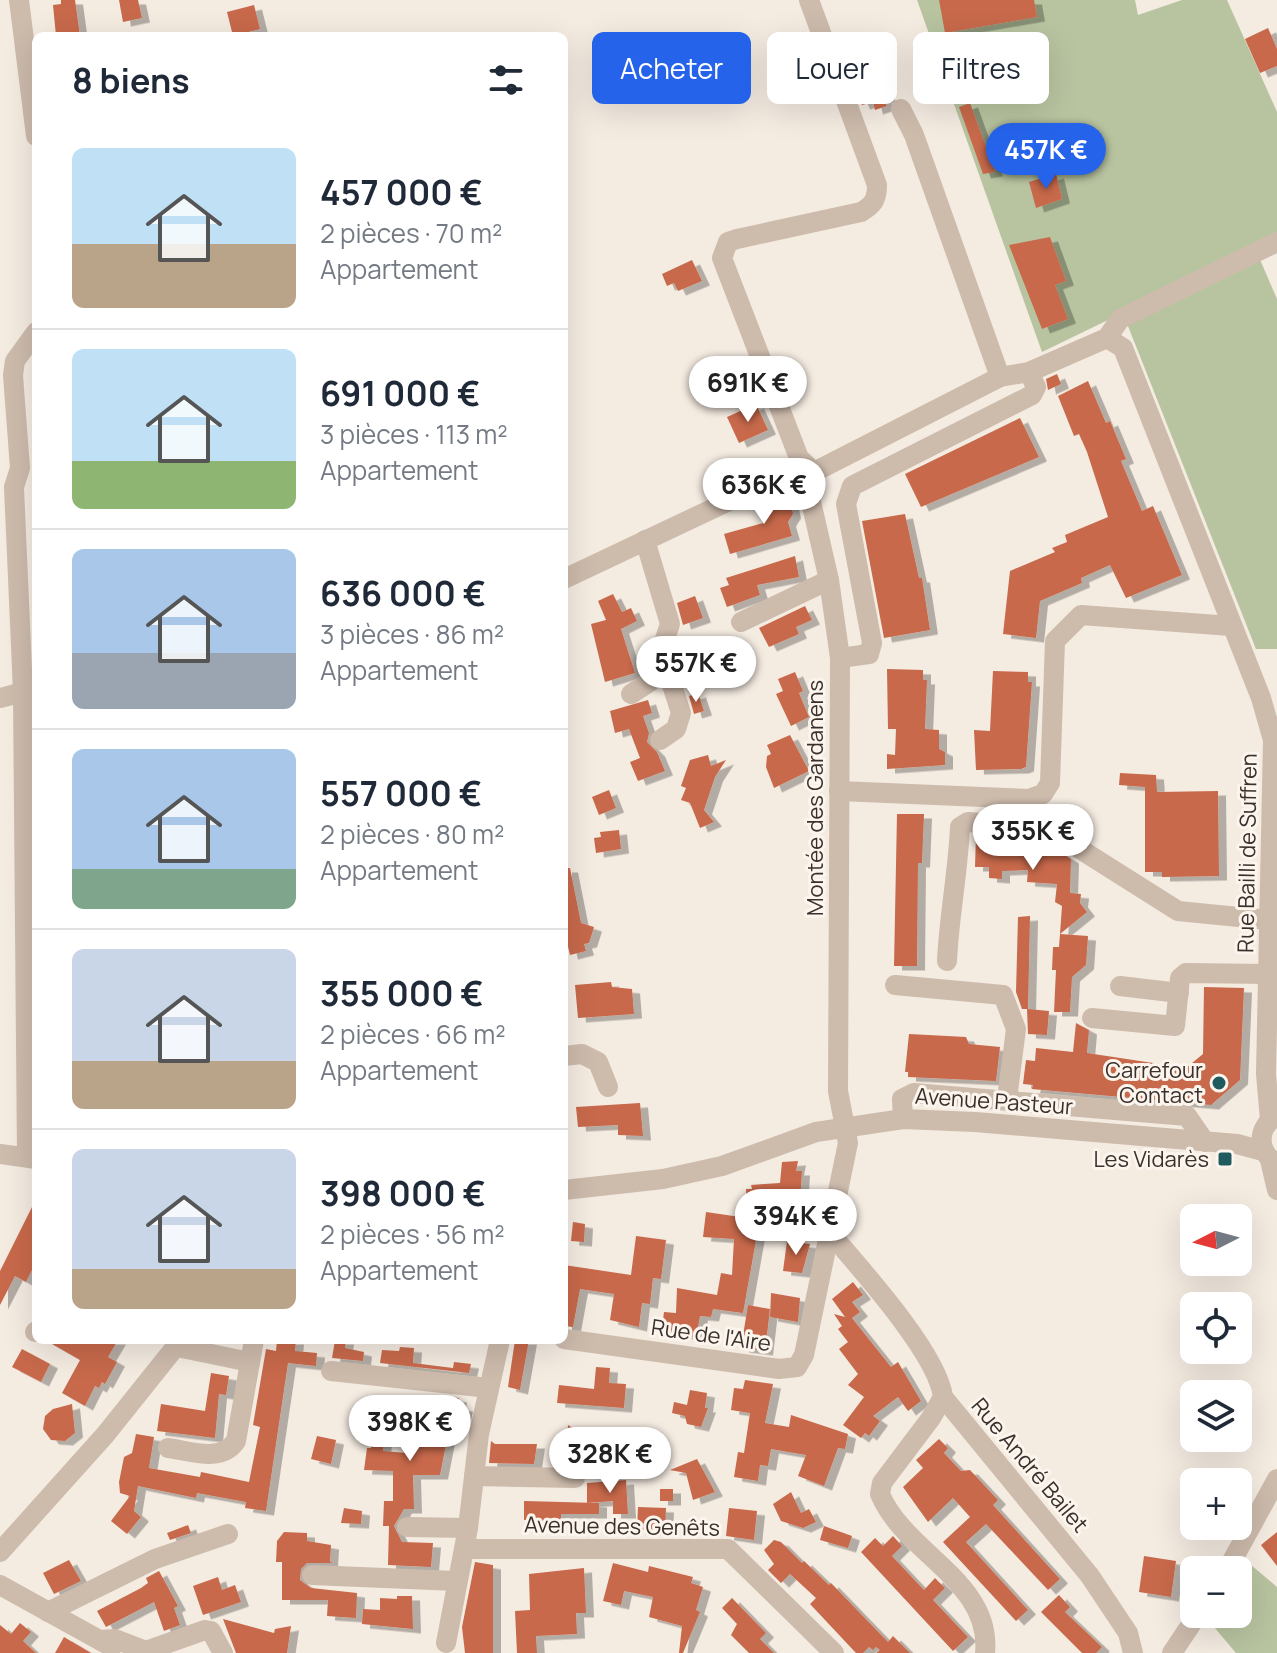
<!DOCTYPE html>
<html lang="fr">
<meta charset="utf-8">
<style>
body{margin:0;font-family:Manrope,sans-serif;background:#f2f2f3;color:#1f2937;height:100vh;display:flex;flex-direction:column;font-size:30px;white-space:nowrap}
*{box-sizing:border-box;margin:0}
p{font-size:26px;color:#747a83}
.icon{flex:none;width:44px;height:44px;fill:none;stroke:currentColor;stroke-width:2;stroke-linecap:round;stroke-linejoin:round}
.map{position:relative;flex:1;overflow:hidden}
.side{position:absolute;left:32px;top:32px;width:536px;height:1312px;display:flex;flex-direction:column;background:#fff;border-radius:12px;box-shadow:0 8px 32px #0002}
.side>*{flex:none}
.guide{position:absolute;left:592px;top:32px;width:564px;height:72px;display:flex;gap:16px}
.needle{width:52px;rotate:264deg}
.buttons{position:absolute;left:1180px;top:1204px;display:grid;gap:16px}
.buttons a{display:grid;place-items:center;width:72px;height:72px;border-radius:12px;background:#fff;box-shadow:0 8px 32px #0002;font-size:40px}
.price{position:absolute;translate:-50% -68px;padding:0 18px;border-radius:28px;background:#fff;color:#222;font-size:26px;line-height:52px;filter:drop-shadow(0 2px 4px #0008)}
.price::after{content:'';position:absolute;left:50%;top:48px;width:24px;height:18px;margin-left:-12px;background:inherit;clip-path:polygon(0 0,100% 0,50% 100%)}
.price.selected{background:#2563eb;color:#fff}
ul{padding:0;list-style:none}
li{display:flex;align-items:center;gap:24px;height:200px;padding:0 40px}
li+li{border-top:2px solid #e0e1e3}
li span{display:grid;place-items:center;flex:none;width:224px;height:160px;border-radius:12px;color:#555}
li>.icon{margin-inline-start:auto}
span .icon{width:96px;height:96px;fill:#fffc;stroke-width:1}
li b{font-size:34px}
h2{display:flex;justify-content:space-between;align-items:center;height:96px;padding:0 40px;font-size:34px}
.tag{padding:0 28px;border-radius:12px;background:#fff;box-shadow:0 8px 32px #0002;font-size:28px;line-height:72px}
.tag.selected{background:#2563eb;color:#fff}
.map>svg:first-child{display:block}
</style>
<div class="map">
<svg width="1277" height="1653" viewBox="0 0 1277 1653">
<defs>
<filter id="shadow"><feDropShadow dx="8" dy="4.5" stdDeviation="0" flood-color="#0004"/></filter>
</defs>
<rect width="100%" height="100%" fill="#f4ebe1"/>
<g fill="#b8c4a0">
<path d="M917,0h218l3,15 44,-15h45l50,112v126l-235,114z"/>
<path d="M1258,255l19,44v350h-21l-130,-328z"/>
<path d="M1238,1554l39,33v66h-41l-33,-39h35z"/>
</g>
<g fill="#c8694b" fill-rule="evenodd" filter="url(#shadow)">
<path d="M61,0h14l5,36h-24l-3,-31 8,-1z"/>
<path d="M119,0h19l4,18 -19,4z"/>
<path d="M939,0h95l3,17 -92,16z"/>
<path d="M254,5l6,24 -27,7 -6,-24z"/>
<path d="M1268,28l9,21v17l-17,7 -15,-34z"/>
<path d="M882,48l3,18 -7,1 10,31 -4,1 3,7 -12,4 -2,-8 -11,3 -8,-20 6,-2 -9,-30z"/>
<path d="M970,103l25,69 -12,2 -24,-67z"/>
<path d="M1056,174l6,25 -26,9 -7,-26z"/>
<path d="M1050,237l16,44 -11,4 13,34 -26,10 -33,-84z"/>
<path d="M692,260l10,21 -24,10 -4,-8 -7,3 -5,-12z"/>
<path d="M1057,374l4,10 -13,6 -2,-11z"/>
<path d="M1088,381l18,42 4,-2 16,38 -5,2 21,50 11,-5 29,69 -56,23 -16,-33 -29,13 1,5 -42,18 -4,37 -33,-4 7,-63 45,-19 -3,-4 15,-6 -2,-7 43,-18 -21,-65 -8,-18 -5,2 -16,-40z"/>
<path d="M756,404l12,26 -29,13 -12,-26z"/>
<path d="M1020,418l19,39 -118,50 -16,-33z"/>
<path d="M789,495l4,19 -5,8 4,14 -62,18 -6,-20 39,-11 -5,-21z"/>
<path d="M905,514l14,64h3l8,52 -46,8 -22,-117z"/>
<path d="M795,556l4,21 -42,8 3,10 -33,12 -7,-19 9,-3 -3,-7z"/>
<path d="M613,594l9,18 9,-4 6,13 -16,8 14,44 -30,9 -14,-58 15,-4 -8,-19z"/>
<path d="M695,596l8,22 -20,7 -6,-22z"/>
<path d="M805,606l7,14 -16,7 3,7 -30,13 -10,-19z"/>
<path d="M723,640l2,21 10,15 -21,4 -6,-12 -4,-27z"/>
<path d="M682,646l6,18 -8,3 -5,-16z"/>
<path d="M887,669l36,1v10h4l-2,49 14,1v19l6,3v13l-58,4v-15l8,1 1,-26h-8z"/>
<path d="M993,671l35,1v10h4l-6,85 -5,2 -45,1 -2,-40 16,1z"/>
<path d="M795,672l8,19 -4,2 10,24 -18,9 -15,-32 7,-3 -5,-12z"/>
<path d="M698,693l6,18 -10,3 -5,-18z"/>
<path d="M648,700l4,13 -9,3 6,17 -2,9 10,10 8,19 -27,10 -8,-19 10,-4 -11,-29 -14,4 -5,-22z"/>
<path d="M790,735l19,36 -35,17 -8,-21 1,-11 4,-2 -4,-9z"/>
<path d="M708,755l3,11 15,-6 -11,17 -11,33 10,12 -14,6 -10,-25 -9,-3 5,-12 -5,-2 9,-26z"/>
<path d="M1120,773l36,2 1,17 61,-1 1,85 -57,1v-5h-17v-85l-26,-2z"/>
<path d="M609,790l7,18 -17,7 -7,-18z"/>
<path d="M897,814h27l-2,49h-4l-1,103h-23z"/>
<path d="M619,830l2,19 -25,4 -2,-15 7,-1 -1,-5z"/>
<path d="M976,836l32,2v15l31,2 1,-10 10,1 21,13 -1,34 11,1 -1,9 7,9 -27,22 2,-28 -7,-4 2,-18 -30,-2 1,-12 -26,1v8l-13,-1v-11h-14z"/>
<path d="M564,868h6l11,55 13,4 -5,16 -5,1 2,7 -16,4 -6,-25z"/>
<path d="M1030,916l-2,93 21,2 -2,24 -19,-1 -1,-25h-5l-6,-17 2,-75z"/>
<path d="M1060,934l28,2 -2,29 -14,12 -2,35h-16l2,-42h-4l1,-23h6z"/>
<path d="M611,982l1,5 20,2 2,25 -56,4 -3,-33z"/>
<path d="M1204,987l40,1 -4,92 -29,25 -179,-16 1,-4 -10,-1 3,-24 9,1 1,-13 37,4 3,-29 13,7 -2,23 99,15 17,-14z"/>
<path d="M909,1034l57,3 3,7 31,3 -4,34 -88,-4v-5h-3z"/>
<path d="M640,1103l3,33 -25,-1v-10l-40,2 -2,-20z"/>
<path d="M798,1161l-2,10h6l-4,63 -24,-2 2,-29 -13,-2 -20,112 -30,-4 -2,8 -11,-1 -4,22 -34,-10 2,-16 12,1 1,-25 40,7 4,-22 11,2 2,-36 -31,-2 3,-25 41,6 -1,-29h6l-1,-4 29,-2 2,-21z"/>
<path d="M36,1199v63l-10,20 -11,-6 -15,29v-34z"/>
<path d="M573,1222l12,2 -1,18 -13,-1z"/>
<path d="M636,1236l30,4 -5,39 -8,-1 -3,26 -8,-1 -3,24 -29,-7 4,-26 -34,-5 -7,38 -9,-1v-61l67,10z"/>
<path d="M787,1241l23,3 -8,29 -19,-2z"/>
<path d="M853,1282l10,13 -11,7 8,10 -8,6 39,49 7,-5 23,39 -13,10 -10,-14 -25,19 7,5 -11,15 -4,-3 -4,5 -18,-13 21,-28 -16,-12 10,-11 -19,-25 9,-7 -10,-13 4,-3 -8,-12 11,3 -13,-18z"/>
<path d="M771,1293l29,5 -2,24 -28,-5z"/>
<path d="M748,1305l22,4 -5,42 -24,-3z"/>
<path d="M118,1340l-10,17 9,5 -12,22 -3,-2 -3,6 -4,-2 -10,20 -23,-13 18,-33 -35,-20z"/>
<path d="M277,1340h19l-1,11 22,2 -1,13 -28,-3 -22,148 -21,-3 1,-6 -49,-9 -1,5 -58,-12 -4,25 7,6 -14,17 -16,-13 19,-25 -10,-3 -1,-11 5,-25 8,-4 4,-19 18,3 -5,31 51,9 1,-5 48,10 11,-55 -7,-2 13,-76 10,2z"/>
<path d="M335,1340h11l-1,8 19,4 -1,9 -31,-3z"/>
<path d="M515,1340h14l-9,50 -12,-3z"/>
<path d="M400,1347l14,1 -1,15 40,5 1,-6 17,2 -2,9 -89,-10 2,-13 17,1z"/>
<path d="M22,1349l28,15 -9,18 -29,-15z"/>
<path d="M596,1367l14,1 -1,15 17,1 -2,24 -67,-5 2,-18 35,4z"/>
<path d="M211,1373l18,3 -3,19 -7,-1 -4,44 -58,-7 4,-27 44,7z"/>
<path d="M745,1380l28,4 -8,39 24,4 2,-12 57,19 -3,15 -7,-1 -14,38 -26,-10 8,-21 -35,-6 -3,17 -8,-1 -2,16 -24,-4 4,-25 6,1 6,-40 -19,-3 3,-22 9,1z"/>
<path d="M690,1390l17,3 -2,15h3l-7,19 -14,-3 -2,-8 -13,-3 2,-11 13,3z"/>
<path d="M434,1395l25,3 -1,8 7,1 -3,14 -7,-1 -2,10 -4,-1 -9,46h-27l1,34h-10l-10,17 8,16 31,1 -2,24 -43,-2 1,-39h-6l1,-25h9v-30l-29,-1 3,-22h4l2,-41h59zM385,1428l27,1 -5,24 -24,-2z"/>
<path d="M72,1404l3,29 -10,8 -14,-1 -8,-11 2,-13 8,-7z"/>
<path d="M568,1425l10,6 17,1 -7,30 -22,-2z"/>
<path d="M632,1429l15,2 -5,34 -23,-4 6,-28 6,2z"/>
<path d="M317,1436l19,4 -5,24 -20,-5z"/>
<path d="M939,1439l9,9 -4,5 17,18 9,-1 28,30 -5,5 67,74 -12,11 -62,-66 -20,18 62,68 -12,11 -73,-79 27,-25 -17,-19 -25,24 -25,-35 20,-19 -7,-8z"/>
<path d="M491,1441l4,3h42l-3,20 -45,-1z"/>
<path d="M697,1459l18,33 -22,8 -7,-27 -16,-3z"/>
<path d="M626,1480l2,34h-15v-13l-26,2v-20z"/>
<rect x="660" y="1489" width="13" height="12"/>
<path d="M791,1492l10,21 8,-4 7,13 -13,6 -22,-7 -8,-17z"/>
<path d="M524,1501l75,2v11h-38v7l-37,-1z"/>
<path d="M638,1507l28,1 -1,23 -28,-1z"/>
<path d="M344,1508l18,3 -1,13 -20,-1z"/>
<path d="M729,1508l28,3 -3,29 -28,-4z"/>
<path d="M188,1525l3,8 -21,7 -3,-7z"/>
<path d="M824,1526l28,10 -4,12 -28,-8z"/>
<path d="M284,1532l23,1v8l24,4 -1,17 4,1h-27l-6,6 -1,11 11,8 46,5 -1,25 -29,-2 1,-16h-46v-38h-6l1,-21z"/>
<path d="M1277,1532v34l-16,-21z"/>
<path d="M893,1536l9,10 -10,10 32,34 11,-12 10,10 -12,12 35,37 -15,14 -92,-99 14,-14 8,8z"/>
<path d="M774,1540l7,2 21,21 2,-2 25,24 2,-2 57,59 5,-6 17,17h-34l4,-3 -4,-3 -3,3 -4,-3 -6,6h-7l-46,-49 6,-6 -26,-24 -9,9 -13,-13 6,-6 -10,-14z"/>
<path d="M1144,1556l32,5 -5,36 -32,-5z"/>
<path d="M69,1560l12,21 -27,13 -11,-21z"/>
<path d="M475,1562l18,3v88h-28l-3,-26z"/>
<path d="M613,1563l35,9 1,-6 44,11 -2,6 12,4 -7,23 4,2 -17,41h-4l3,-27 -33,-9 4,-20 -29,-6 -3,14 -18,-4z"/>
<path d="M584,1568l2,45h-10l1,21 -41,2 1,17h-20l-2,-42 15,-1 -1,-36z"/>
<path d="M159,1571l19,35 -4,2 6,17 -16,6 -10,-29 -48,25 -9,-16 44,-23 7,-5 -2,-5z"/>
<path d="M218,1577l4,13 13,-5 6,17 -38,13 -10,-29z"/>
<path d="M1059,1595l11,12 -5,5 37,35 -6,6h-14l-41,-41z"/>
<path d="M397,1596h15l1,33 -51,-5 1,-15 17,1v-12l17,1z"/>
<path d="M732,1598l34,35 -6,6 14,14h-25l-18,-18 6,-11 -15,-16z"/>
<path d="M223,1619l51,14 1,-4 16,-3 -4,27h-51z"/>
<path d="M20,1623l11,9 -8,9 13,12h-36v-28l11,9z"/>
<path d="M64,1637l27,16h-36z"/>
</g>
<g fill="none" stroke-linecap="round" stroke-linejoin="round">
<g stroke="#cdbbac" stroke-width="20">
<path d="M19,0l17,136"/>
<path d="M809,0l68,185c0,15 -4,20 -16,27l-124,27 -9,3 -6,16 77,200 15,14"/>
<path d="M901,109l13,26 86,242"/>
<path d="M1107,338l16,10 138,350 12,42 -7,334 4,46"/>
<path d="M564,579l220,-104 30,-3 186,-95 29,-5 78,-34 13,-19 157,-77"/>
<path d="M741,622l88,-42"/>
<path d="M840,658l29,-4 3,-11 -26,-139 6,-18 180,-91 4,-8 -7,-15"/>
<path d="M631,694l20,-13 19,-57 -25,-84"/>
<path d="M0,698l23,-6 9,-7"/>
<path d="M660,740l16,-11 5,-16 -20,-62"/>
<path d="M839,791l190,8 14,-5 7,-11 5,-142 26,-26 150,11"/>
<path d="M947,961c2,-45 11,-88 13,-134l8,-5 77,5 133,84 91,9"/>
<path d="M895,985l108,10 13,34 -9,70"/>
<path d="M1120,986l59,7"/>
<path d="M1092,1018l83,8 5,-48 6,-5 82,1"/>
<path d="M564,1056l18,-2 16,8 10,25"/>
<path d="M1277,1116c-21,11 -20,36 0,48"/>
<path d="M903,1119l-1,-20 12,-6 273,23 18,26"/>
<path d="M0,1154l36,5"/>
<path d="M27,1157l-4,-465 -9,-205 6,-19 -7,-93 2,-14 21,-29"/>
<path d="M1270,1160l7,30"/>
<path d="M564,1190l99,-11 59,-13 94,-34 87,-13 72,3 262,22 26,7"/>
<path d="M830,1233c30,35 108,121 113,164l147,179 38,57 5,20"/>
<path d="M35,1332l1,-1"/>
<path d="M564,1339l215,30 18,-2 7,-12 44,-212 -10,-52 2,-433 -11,-78 -20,-87 5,-21"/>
<path d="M177,1347l73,15"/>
<path d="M331,1371l158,17"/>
<path d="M943,1397l-12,21 -49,65 -2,11c25,60 112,87 105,159"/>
<path d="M168,1448c23,3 53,15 68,-7l18,-101"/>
<path d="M474,1476l101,2"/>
<path d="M407,1527l61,1"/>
<path d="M464,1549h264l106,104"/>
<path d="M0,1552l105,-117 76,-95"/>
<path d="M1227,1570l50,-91"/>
<path d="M312,1575l144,6"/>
<path d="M0,1585l112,62"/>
<path d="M48,1612l107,-53 73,-25"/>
<path d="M100,1640l15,-1 31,12 59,-21 6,1 12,22"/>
<path d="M446,1643l22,-115 11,-94 21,-94"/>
<path d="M1172,1653l26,-39"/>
</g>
</g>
<g fill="#1f5a5e" stroke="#fbf5ee" stroke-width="3">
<circle cx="1219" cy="1083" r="8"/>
<rect x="1217" y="1151" width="16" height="16" rx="4"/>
</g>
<g text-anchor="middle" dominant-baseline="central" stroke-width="6" stroke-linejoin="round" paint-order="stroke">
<g font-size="22" fill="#3b302b" stroke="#fbf5ee">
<text transform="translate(815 798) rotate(-90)">Montée des Gardanens</text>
<text transform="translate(1247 853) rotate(-89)">Rue Bailli de Suffren</text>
<text transform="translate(994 1101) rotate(4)">Avenue Pasteur</text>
<text transform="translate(711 1335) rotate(8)">Rue de l'Aire</text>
<text transform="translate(1030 1465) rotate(50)">Rue André Bailet</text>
<text transform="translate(622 1526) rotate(1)">Avenue des Genêts</text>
</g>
<g font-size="22" fill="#3b302b" stroke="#fbf5ee" text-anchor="end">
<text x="1203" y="1070">Carrefour<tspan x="1203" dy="25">Contact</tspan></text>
<text x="1209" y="1159">Les Vidarès</text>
</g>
</g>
</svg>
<div class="buttons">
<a><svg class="needle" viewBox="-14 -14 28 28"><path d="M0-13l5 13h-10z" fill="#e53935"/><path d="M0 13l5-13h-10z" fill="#747a83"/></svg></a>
<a><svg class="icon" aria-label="locate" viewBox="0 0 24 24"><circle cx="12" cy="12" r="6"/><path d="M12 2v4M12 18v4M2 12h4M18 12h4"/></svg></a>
<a><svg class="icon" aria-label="layers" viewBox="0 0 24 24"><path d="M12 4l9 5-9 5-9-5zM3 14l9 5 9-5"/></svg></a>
<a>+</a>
<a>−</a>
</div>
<b class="price selected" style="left:1046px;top:191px">457K €</b>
<b class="price" style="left:748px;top:424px">691K €</b>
<b class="price" style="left:764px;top:526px">636K €</b>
<b class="price" style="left:696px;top:704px">557K €</b>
<b class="price" style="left:1033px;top:872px">355K €</b>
<b class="price" style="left:796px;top:1257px">394K €</b>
<b class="price" style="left:410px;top:1463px">398K €</b>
<b class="price" style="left:610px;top:1495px">328K €</b>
<div class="guide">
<a class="tag selected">Acheter</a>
<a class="tag">Louer</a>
<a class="tag">Filtres</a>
</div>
<section class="side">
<h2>8 biens<svg class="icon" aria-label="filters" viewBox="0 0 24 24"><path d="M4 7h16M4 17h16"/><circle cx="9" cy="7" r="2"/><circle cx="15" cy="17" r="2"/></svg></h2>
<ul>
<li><span style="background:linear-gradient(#bfe0f5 60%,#b9a48a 0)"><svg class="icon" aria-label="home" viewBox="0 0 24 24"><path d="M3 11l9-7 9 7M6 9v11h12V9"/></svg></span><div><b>457 000 €</b><p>2 pièces · 70 m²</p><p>Appartement</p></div></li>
<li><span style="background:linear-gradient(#bfe0f5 70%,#8fb573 0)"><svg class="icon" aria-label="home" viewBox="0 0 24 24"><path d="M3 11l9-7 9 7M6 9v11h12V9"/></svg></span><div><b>691 000 €</b><p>3 pièces · 113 m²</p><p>Appartement</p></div></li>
<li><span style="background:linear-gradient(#a9c7e8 65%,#9aa5b1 0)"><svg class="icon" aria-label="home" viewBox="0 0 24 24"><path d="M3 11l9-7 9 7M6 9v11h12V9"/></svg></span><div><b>636 000 €</b><p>3 pièces · 86 m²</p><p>Appartement</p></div></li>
<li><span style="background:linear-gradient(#a9c7e8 75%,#7fa58c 0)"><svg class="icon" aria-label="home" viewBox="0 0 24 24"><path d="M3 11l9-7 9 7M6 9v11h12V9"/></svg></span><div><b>557 000 €</b><p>2 pièces · 80 m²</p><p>Appartement</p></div></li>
<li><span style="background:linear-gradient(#c9d6e8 70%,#b9a48a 0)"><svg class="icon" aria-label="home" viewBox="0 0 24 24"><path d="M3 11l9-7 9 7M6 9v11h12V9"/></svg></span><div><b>355 000 €</b><p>2 pièces · 66 m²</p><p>Appartement</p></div></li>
<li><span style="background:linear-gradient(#c9d6e8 75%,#b9a48a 0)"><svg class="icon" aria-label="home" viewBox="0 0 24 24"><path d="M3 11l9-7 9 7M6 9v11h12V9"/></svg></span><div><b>398 000 €</b><p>2 pièces · 56 m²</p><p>Appartement</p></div></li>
</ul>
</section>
</div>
